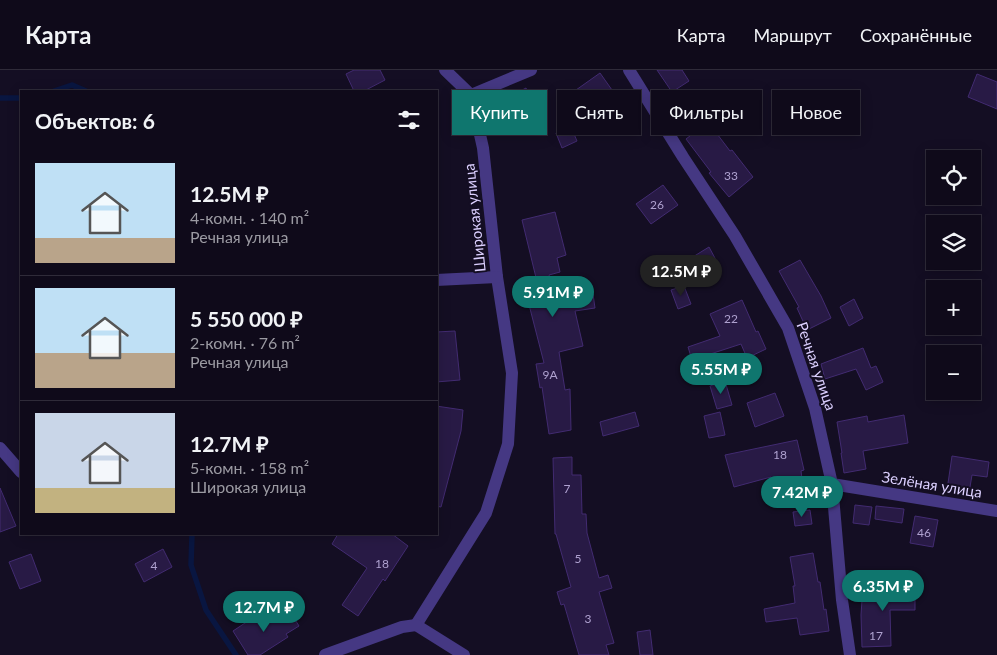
<!DOCTYPE html>
<html lang="ru">
<meta charset="utf-8">
<style>
body{margin:0;font-family:Lato,sans-serif;background:#1d1827;color:#f1f3f6;height:100vh;display:flex;flex-direction:column;font-size:19px;white-space:nowrap}
*{box-sizing:border-box;margin:0}
p{font-size:16px;color:#9b9aa2}
.icon{flex:none;width:28px;height:28px;fill:none;stroke:currentColor;stroke-width:2;stroke-linecap:round;stroke-linejoin:round}
.map{position:relative;flex:1;overflow:hidden}
.details{position:absolute;left:20px;top:20px;width:418px;height:445px;display:flex;flex-direction:column;background:#0f0a1a;border-radius:0px;box-shadow:0 2px 12px #0003,0 0 0 1px #2f2b39}
.details>*{flex:none}
.hud{position:absolute;left:452px;top:20px;width:469px;height:45px;display:flex;gap:10px}
.buttons{position:absolute;left:926px;top:80px;display:grid;gap:10px}
.buttons a{display:grid;place-items:center;width:55px;height:55px;border-radius:0px;background:#0f0a1a;box-shadow:0 2px 12px #0003,0 0 0 1px #2f2b39;font-size:25px}
.price{position:absolute;translate:-50% -42px;padding:0 11px;border-radius:18px;background:#0f766e;color:#fff;font-size:16px;line-height:32px;filter:drop-shadow(0 1px 2px #0008)}
.price::after{content:'';position:absolute;left:50%;top:30px;width:15px;height:11px;margin-left:-8px;background:inherit;clip-path:polygon(0 0,100% 0,50% 100%)}
.price.active{background:#222;color:#fff}
ul{padding:0;list-style:none}
li{display:flex;align-items:center;gap:15px;height:125px;padding:0 15px}
li+li{border-top:1px solid #2f2b39}
li span{display:grid;place-items:center;flex:none;width:140px;height:100px;border-radius:0px;color:#555}
li>.icon{margin-inline-start:auto}
span .icon{width:60px;height:60px;fill:#fffc;stroke-width:1}
li b{font-size:21px}
h2{display:flex;justify-content:space-between;align-items:center;height:60px;padding:0 15px;font-size:21px}
.pill{padding:0 18px;border-radius:0px;background:#0f0a1a;box-shadow:0 2px 12px #0003,0 0 0 1px #2f2b39;font-size:18px;line-height:45px}
.pill.active{background:#0f766e;color:#fff}
header{display:flex;align-items:center;gap:30px;box-sizing:border-box;height:70px;padding:0 25px;background:#0f0a1a;border-bottom:1px solid #2f2b39}
header strong{font-size:24px}
nav{display:flex;gap:28px;margin-inline-start:auto;font-size:18px}
.map>svg:first-child{display:block}
</style>
<header>
<strong>Карта</strong>
<nav><a>Карта</a><a>Маршрут</a><a>Сохранённые</a></nav>
</header>
<div class="map">
<svg width="997" height="585" viewBox="0 0 997 585">
<rect width="100%" height="100%" fill="#140e23"/>
<g fill="none" stroke-linecap="round" stroke-linejoin="round">
<g stroke="#091641" stroke-width="5.5">
<path d="M54,21l18,-6 14,6"/>
<path d="M0,28h21"/>
<path d="M192,464l-1,31 15,45 30,45"/>
</g>
</g>
<g fill="#281a45" stroke="#422b71">
<path d="M354,0h26l5,10 -21,11h-10l-8,-17z"/>
<path d="M657,0h25l7,11 -17,11z"/>
<path d="M600,3l12,17 19,33 -21,12 -18,-30 -3,2 -13,-17z"/>
<path d="M977,4l20,8v27l-29,-12z"/>
<path d="M526,18l12,24 -42,21 -6,-18 18,-6 -5,-9z"/>
<path d="M708,52l22,29 2,-1 21,27 -24,20 -20,-24 2,-1 -25,-33z"/>
<path d="M571,57l6,14 -15,7 -6,-15z"/>
<path d="M663,115l15,20 -27,19 -15,-20z"/>
<path d="M555,142l11,43 -9,3 3,14 -11,3 6,25 38,-6 2,14 -20,3 8,35 -24,6 6,38 5,-1 1,41 -22,4 -7,-47 -2,1 -4,-24 8,-1 -18,-70 13,-3 -17,-70z"/>
<path d="M709,177l7,13 -13,8 2,4 -12,7 -10,-16z"/>
<path d="M800,190l21,36 10,22 -24,12 -10,-22 2,-1 -20,-36z"/>
<path d="M684,216l7,18 -13,5 -7,-19z"/>
<path d="M854,229l9,19 -14,8 -9,-19z"/>
<path d="M742,230l14,32 2,-1 8,18 -19,9 -6,-14 -49,16 -4,-13 32,-11 -10,-22z"/>
<path d="M455,261l5,49 -24,2v-50z"/>
<path d="M863,278l8,20 5,-2 7,16 -17,8 -10,-21 -31,10 -4,-15z"/>
<path d="M725,311l7,24 -15,4 -7,-23z"/>
<path d="M775,323l9,23 -29,11 -8,-24z"/>
<path d="M436,336l27,4 -2,21 -20,76 -5,-1z"/>
<path d="M635,342l4,14 -36,10 -3,-14z"/>
<path d="M720,342l5,23 -16,3 -5,-22z"/>
<path d="M904,345l4,28 -45,8 3,18 -22,4 -3,-20h1l-5,-31 30,-6 1,6z"/>
<path d="M797,370l7,30 -3,1 4,30 -31,4 -3,-28 -37,10 -9,-32z"/>
<path d="M952,386l37,6 -2,15 -15,-2 -3,18 -22,-3z"/>
<path d="M572,387v18h9l1,39h4l1,19 12,45 9,-3 4,13 -13,4 15,51 -8,2 3,10h-30l-15,-51 -3,1 -4,-13 14,-5 -15,-53h-1l-2,-76z"/>
<path d="M0,418l16,38 -16,6z"/>
<path d="M855,435l17,2 -3,18 -16,-2z"/>
<path d="M876,436l28,3 -2,14 -27,-4z"/>
<path d="M810,440l2,14 -17,2 -2,-14z"/>
<path d="M915,446l23,4 -5,27 -23,-4z"/>
<path d="M338,464h54l16,12 -23,35 -2,-2 -25,37 -16,-11 25,-37 -35,-24z"/>
<path d="M163,479l9,18 -28,15 -9,-18z"/>
<path d="M813,483l5,29h2l4,28 2,-1 3,22 -29,4 -3,-17 -31,4 -2,-13 31,-6 -2,-17h2l-5,-29z"/>
<path d="M31,484l10,27 -21,8 -11,-27z"/>
<path d="M863,515l36,2v-2l16,1v24h-25l1,36 -29,1 -1,-32z"/>
<path d="M291,543l8,13 -13,8 2,3 -28,18h-12l-15,-24 24,-16 4,7 12,-8 5,7z"/>
<path d="M650,560l3,25h-13l-3,-23z"/>
</g>
<g fill="none" stroke-linecap="round" stroke-linejoin="round">
<g stroke="#453883" stroke-width="12">
<path d="M445,0l26,25 12,53 14,129 15,96 -4,71 -22,69 -70,112 48,30"/>
<path d="M629,0l54,87 52,79 53,92 27,80 17,76 10,116 8,55"/>
<path d="M471,25l60,-25"/>
<path d="M436,210l61,-3"/>
<path d="M0,378l21,24"/>
<path d="M832,414l165,27"/>
<path d="M325,585l77,-28 14,-2"/>
</g>
</g>
<g text-anchor="middle" dominant-baseline="central" stroke-width="4" stroke-linejoin="round" paint-order="stroke">
<g font-size="12" fill="#afa2d0">
<text x="731" y="105">33</text>
<text x="657" y="134">26</text>
<text x="731" y="248">22</text>
<text x="550" y="304">9А</text>
<text x="780" y="384">18</text>
<text x="567" y="418">7</text>
<text x="924" y="462">46</text>
<text x="578" y="488">5</text>
<text x="382" y="493">18</text>
<text x="154" y="495">4</text>
<text x="588" y="548">3</text>
<text x="876" y="565">17</text>
</g>
<g font-size="15" fill="#dcd0ff" stroke="#140e23">
<text transform="translate(474 148) rotate(-96)">Широкая улица</text>
<text transform="translate(817 296) rotate(71)">Речная улица</text>
<text transform="translate(932 414) rotate(9)">Зелёная улица</text>
</g>
</g>
</svg>
<div class="buttons">
<a><svg class="icon" aria-label="locate" viewBox="0 0 24 24"><circle cx="12" cy="12" r="6"/><path d="M12 2v4M12 18v4M2 12h4M18 12h4"/></svg></a>
<a><svg class="icon" aria-label="layers" viewBox="0 0 24 24"><path d="M12 4l9 5-9 5-9-5zM3 14l9 5 9-5"/></svg></a>
<a>+</a>
<a>−</a>
</div>
<b class="price active" style="left:681px;top:227px">12.5M ₽</b>
<b class="price" style="left:553px;top:248px">5.91M ₽</b>
<b class="price" style="left:721px;top:325px">5.55M ₽</b>
<b class="price" style="left:802px;top:448px">7.42M ₽</b>
<b class="price" style="left:883px;top:542px">6.35M ₽</b>
<b class="price" style="left:264px;top:563px">12.7M ₽</b>
<div class="hud">
<a class="pill active">Купить</a>
<a class="pill">Снять</a>
<a class="pill">Фильтры</a>
<a class="pill">Новое</a>
</div>
<section class="details">
<h2>Объектов: 6<svg class="icon" aria-label="filters" viewBox="0 0 24 24"><path d="M4 7h16M4 17h16"/><circle cx="9" cy="7" r="2"/><circle cx="15" cy="17" r="2"/></svg></h2>
<ul>
<li><span style="background:linear-gradient(#bfe0f5 75%,#b9a48a 0)"><svg class="icon" aria-label="home" viewBox="0 0 24 24"><path d="M3 11l9-7 9 7M6 9v11h12V9"/></svg></span><div><b>12.5M ₽</b><p>4-комн. · 140 m²</p><p>Речная улица</p></div></li>
<li><span style="background:linear-gradient(#bfe0f5 65%,#b9a48a 0)"><svg class="icon" aria-label="home" viewBox="0 0 24 24"><path d="M3 11l9-7 9 7M6 9v11h12V9"/></svg></span><div><b>5 550 000 ₽</b><p>2-комн. · 76 m²</p><p>Речная улица</p></div></li>
<li><span style="background:linear-gradient(#c9d6e8 75%,#c2b280 0)"><svg class="icon" aria-label="home" viewBox="0 0 24 24"><path d="M3 11l9-7 9 7M6 9v11h12V9"/></svg></span><div><b>12.7M ₽</b><p>5-комн. · 158 m²</p><p>Широкая улица</p></div></li>
</ul>
</section>
</div>
